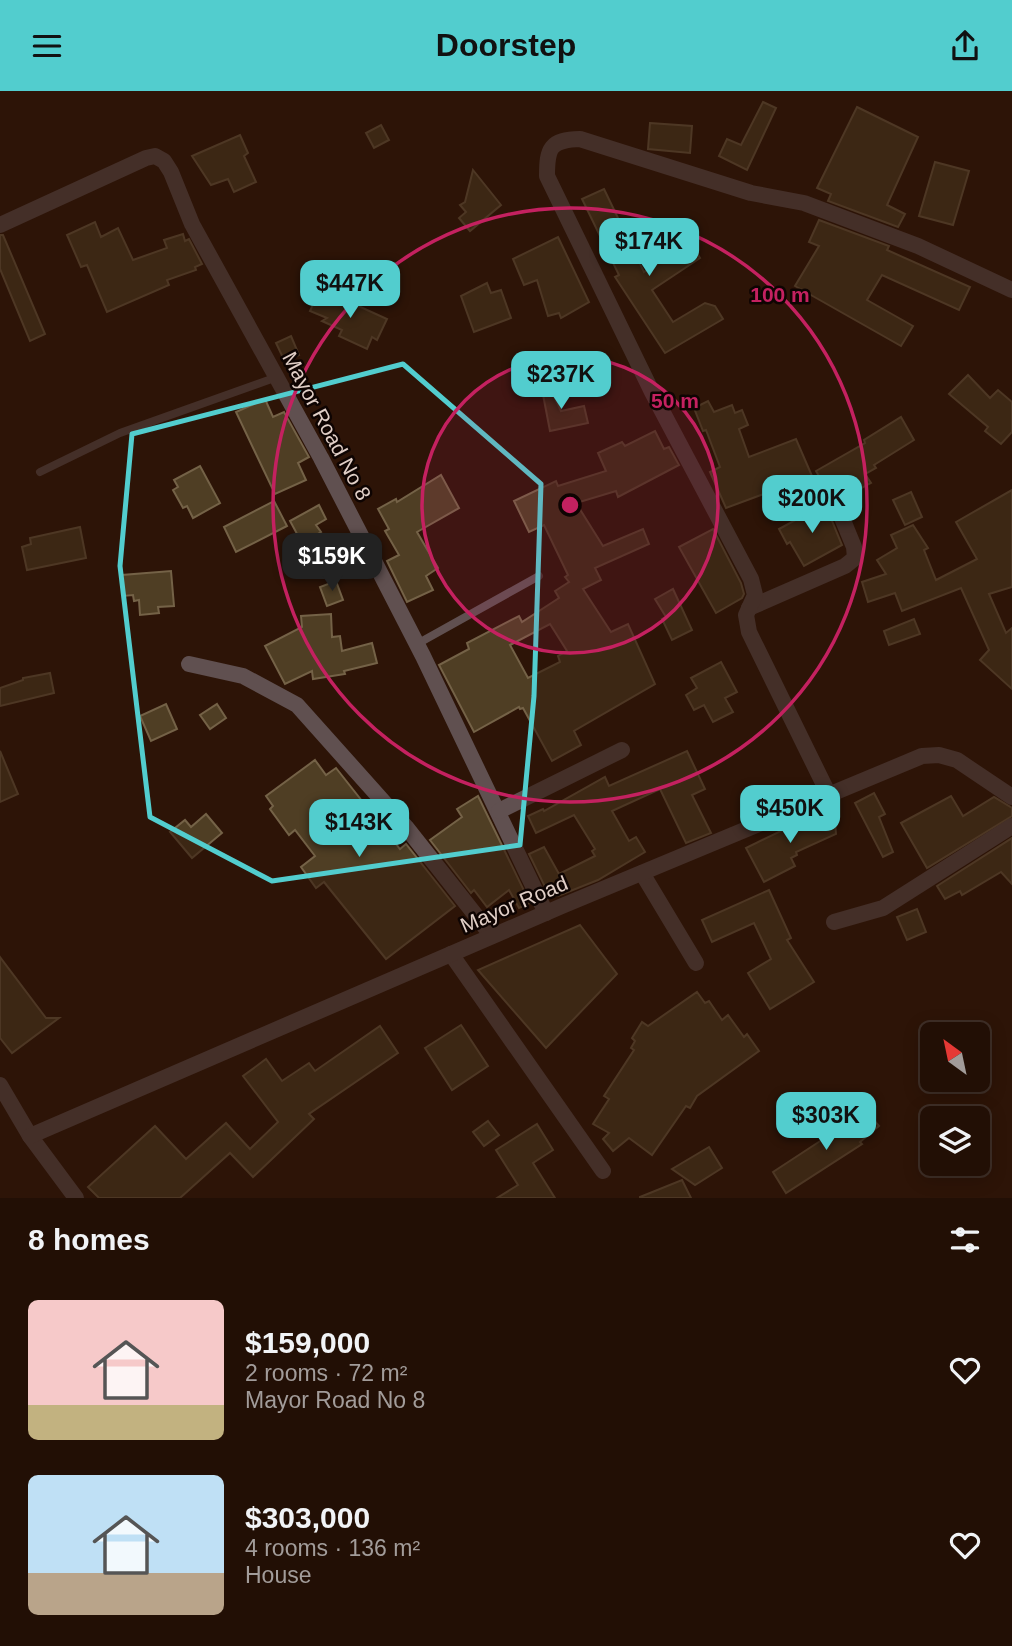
<!DOCTYPE html>
<meta charset="utf-8">
<style>
body{margin:0;font-family:Arial,sans-serif;background:#2e1d13;color:#f1f3f6;height:100vh;display:flex;flex-direction:column;font-size:26px;white-space:nowrap}
*{box-sizing:border-box;margin:0}
p{font-size:23px;color:#a29c9a}
.icon{flex:none;width:38px;height:38px;fill:none;stroke:currentColor;stroke-width:2;stroke-linecap:round;stroke-linejoin:round}
.map{position:relative;height:1107px;overflow:hidden}
.side{display:flex;flex-direction:column;background:#220f05;flex:1}
.side>*{flex:none}
.needle{width:46px;rotate:327deg}
.fabs{position:absolute;left:920px;top:931px;display:grid;gap:14px}
.fabs a{display:grid;place-items:center;width:70px;height:70px;border-radius:10px;background:#220f05;box-shadow:0 4px 18px #0003,0 0 0 2px #3f2f27;font-size:35px}
.price{position:absolute;translate:-50% -60px;padding:0 16px;border-radius:14px;background:#52cdce;color:#111;font-size:23px;line-height:46px;filter:drop-shadow(0 2px 4px #0008)}
.price::after{content:'';position:absolute;left:50%;top:42px;width:21px;height:16px;margin-left:-10px;background:inherit;clip-path:polygon(0 0,100% 0,50% 100%)}
.price.selected{background:#222;color:#fff}
ul{padding:0;list-style:none}
li{display:flex;align-items:center;gap:21px;height:175px;padding:0 28px}
li span{display:grid;place-items:center;flex:none;width:196px;height:140px;border-radius:10px;color:#555}
li>.icon{margin-inline-start:auto}
span .icon{width:84px;height:84px;fill:#fffc;stroke-width:1}
li b{font-size:30px}
h2{display:flex;justify-content:space-between;align-items:center;height:84px;padding:0 28px;font-size:30px}
header{display:flex;justify-content:space-between;align-items:center;height:91px;padding:0 28px;background:#52cdce;color:#111;font-size:32px;font-weight:800}
.map>svg:first-child{display:block}
</style>
<header><svg class="icon" aria-label="menu" viewBox="0 0 24 24"><path d="M4 6h16M4 12h16M4 18h16"/></svg>Doorstep<svg class="icon" aria-label="share" viewBox="0 0 24 24"><path d="M12 15V3M7 8l5-5 5 5M5 13v7h14v-7"/></svg></header>
<div class="map">
<svg width="1012" height="1107" viewBox="0 0 1012 1107">
<rect width="100%" height="100%" fill="#2d1407"/>
<g fill="#4f3e24" stroke="#746247" stroke-width="2" fill-rule="evenodd">
<path d="M763,11l13,6 -29,62 -28,-14 8,-17 14,6z"/>
<path d="M857,16l61,30 -31,68 18,9 -7,13 -70,-26 3,-7 -14,-6z"/>
<path d="M650,32l42,3 -2,27 -42,-4z"/>
<path d="M381,34l8,15 -15,8 -8,-15z"/>
<path d="M240,44l8,18 -4,3 12,26 -22,10 -6,-13 -17,6 -19,-29z"/>
<path d="M935,71l34,9 -16,54 -34,-9z"/>
<path d="M473,79l28,35 -31,26 -11,-13 7,-6 -6,-7 5,-3z"/>
<path d="M604,98l40,83 46,-30 10,16 -48,32 21,32 32,-19 10,3 8,13 -58,34 -50,-76 4,-2 -37,-76z"/>
<path d="M819,129l70,26 -2,4 83,37 -11,23 -77,-35 -15,25 46,26 -12,20 -106,-60 24,-40 -10,-4z"/>
<path d="M95,131l6,15 17,-9 15,32 34,-12 -3,-8 19,-6 2,7 4,-2 13,25 -7,3 1,3 -29,10 2,5 -62,27 -20,-47 -6,2 -14,-32z"/>
<path d="M0,144h3l42,99 -15,7 -30,-72z"/>
<path d="M558,146l31,65 -28,16 -2,-5 -11,3 -11,-36 -13,5 -11,-26z"/>
<path d="M487,192l4,10 10,-3 10,28 -37,14 -13,-36z"/>
<path d="M332,203l55,25 -10,21 -5,-3 -5,12 -28,-13 3,-6 -20,-9 5,-3 -17,-7 7,-15 12,4z"/>
<path d="M291,245l8,19 -14,7 -9,-19z"/>
<path d="M968,284l22,23 8,-8 14,12v30l-11,12 -16,-13 3,-4 -39,-33z"/>
<path d="M545,286l16,34 23,-5 4,17 -38,8 -10,-52z"/>
<path d="M265,308l8,18 11,-5 25,45 -11,6 8,17 -31,14 -39,-82z"/>
<path d="M708,310l6,11 18,-7 3,8 7,-3 6,15 -9,4 10,28 47,-18 16,37 -86,32 -16,-36 10,-5 -14,-37 -3,1 -9,-23z"/>
<path d="M901,326l13,23 -40,25 2,3 -11,6 6,9 -26,14 -6,-10 -5,-1 -8,2 -10,-17 49,-28 -1,-3z"/>
<path d="M655,340l9,18 5,-2 10,18 -61,32 -2,-6 -40,12 27,43 40,-17 6,15 -54,24 6,12 -18,9 28,43 17,-8 27,60 -81,47 7,14 -29,16 -29,-53 -3,1 -1,-2 -45,25 -35,-67 30,-16 -2,-6 52,-27 3,6 37,-24 -4,-7 14,-9 -4,-5 3,-2 -24,-50 -15,7 -15,-31 42,-20 2,5 48,-15 -8,-18 24,-11 3,4zM550,533l17,27 -9,5 2,6 -32,16 -18,-33z"/>
<path d="M200,375l20,37 -27,15 -6,-12 -4,2 -10,-18 5,-3 -4,-7z"/>
<path d="M441,384l18,33 -42,24 21,36 -12,8 7,14 -26,12 -20,-41 12,-6 -14,-24 4,-2 -11,-20 18,-10 1,3z"/>
<path d="M1012,399v97l-23,7 17,39 6,-5v61l-32,-29 9,-10 -28,-62 -59,23 -7,-18 -27,9 -6,-20 24,-8 -9,-14 20,-12 -6,-13 22,-10 15,23 -4,2 12,30 41,-21 -21,-37z"/>
<path d="M911,401l11,25 -17,8 -12,-25z"/>
<path d="M274,410l13,25 -51,26 -12,-25z"/>
<path d="M825,413l17,41 -38,21 -14,-24 -3,2 -8,-15z"/>
<path d="M319,414l7,14 -10,6 5,7 -19,11 -12,-22z"/>
<path d="M80,436l6,31 -59,12 -5,-23 9,-3 -1,-6z"/>
<path d="M713,438l28,54 3,11 -2,4 -26,15 -37,-66z"/>
<path d="M171,480l3,35 -16,1 1,6 -19,2 -1,-15 -5,1 -1,-6 -10,1 -1,-21z"/>
<path d="M336,490l7,19 -16,6 -7,-19z"/>
<path d="M673,498l19,41 -20,10 -10,-21 4,-2 -11,-18z"/>
<path d="M331,523l1,23 8,-1 2,15 30,-8 5,20 -33,8 1,3 -32,5 -1,-8 -27,13 -20,-38 37,-19 -1,-11z"/>
<path d="M914,528l6,15 -31,11 -5,-14z"/>
<path d="M721,571l16,30 -12,6 8,14 -20,10 -9,-17 -10,5 -8,-15 11,-7 -6,-10z"/>
<path d="M50,582l4,20 -54,13v-18l23,-8v-2z"/>
<path d="M166,613l11,25 -26,12 -11,-25z"/>
<path d="M217,613l9,14 -16,11 -10,-14z"/>
<path d="M0,660l18,43 -18,8z"/>
<path d="M687,660l18,38 -13,6 19,38 -25,10 -26,-54 -48,22 17,30 7,-4 9,15 -47,28 -40,16 -10,-3 -19,-39 15,-7 15,27 36,-18 -3,-5 3,-2 -21,-34 -38,18 -8,-17 15,-7 1,2 61,-34 4,9z"/>
<path d="M315,669l11,15 10,-7 64,81 6,-5 49,62 -69,53 -62,-77 -8,6 -15,-21 14,-11 -20,-26 -6,5 -19,-26 3,-3 -7,-10z"/>
<path d="M874,702l11,21 -6,3 14,35 -10,5 -28,-54z"/>
<path d="M478,705l52,107 -11,5 -10,-18 -22,17 -13,-17 -3,3 -41,-53 32,-23 -5,-8z"/>
<path d="M951,705l12,20 31,-19 18,11v8l-85,52 -26,-45z"/>
<path d="M834,718l2,25 -40,18 1,3 -6,3 4,8 -31,16 -18,-34 41,-20 1,2z"/>
<path d="M206,723l16,19 -30,25 -22,-26 15,-12 6,7z"/>
<path d="M1012,747v46l-11,-12 -39,23 -2,-4 -15,8 -8,-13z"/>
<path d="M769,799l22,48 -4,2 27,42 -44,27 -22,-36 23,-14 -17,-36 -42,19 -10,-22z"/>
<path d="M917,818l9,23 -19,8 -10,-23z"/>
<path d="M580,834l37,49 -71,74 -68,-78z"/>
<path d="M0,866l46,61h13l-47,35 -12,-15z"/>
<path d="M697,901l8,11 4,-2 13,19 6,-5 16,22 3,-3 12,17 -62,45 -7,12 -4,-2 -34,49 -23,-17 -16,13 -10,-12 6,-6 -16,-9 16,-25 -5,-3 30,-46 -3,-2 4,-7 -3,-3 10,-16 6,4z"/>
<path d="M461,934l27,41 -36,24 -27,-42z"/>
<path d="M380,935l18,27 -89,61 5,5 -61,58 -23,-24 -50,45h-81l-11,-11 67,-61 31,33 40,-36 24,26 28,-27 -35,-46 23,-17 16,22 27,-18 6,8z"/>
<path d="M866,1020l13,15 -19,16 2,2 -76,49 -13,-21z"/>
<path d="M488,1030l11,14 -15,11 -11,-14z"/>
<path d="M537,1033l16,26 -20,13 22,35h-58l21,-13 -22,-35z"/>
<path d="M709,1056l13,21 -27,17 -23,-16z"/>
<path d="M682,1089l9,18h-51v-1z"/>
</g>
<g fill="none" stroke-linecap="round" stroke-linejoin="round">
<g stroke="#605050" stroke-width="8">
<path d="M40,381l80,-39 157,-56"/>
<path d="M417,553l122,-68"/>
</g>
<g stroke="#605050" stroke-width="16">
<path d="M0,134l146,-67 9,-2 9,5 7,11 21,52 129,234 102,198 123,257"/>
<path d="M749,517l96,-42 10,-8 -1,-11 -21,-51"/>
<path d="M189,573l54,12 54,29 109,122 86,109"/>
<path d="M829,704l-80,-163 -3,-17 9,-20 -4,-16 -99,-187 -105,-216c0,-28 3,-36 33,-37l171,54 53,10 114,43 94,44"/>
<path d="M499,720l123,-61"/>
<path d="M642,782l54,90"/>
<path d="M834,831l49,-14 129,-82"/>
<path d="M451,863l152,217"/>
<path d="M0,994l30,51 46,62"/>
<path d="M30,1045l532,-230 360,-150 17,-1 18,5 55,37"/>
</g>
</g>
<path d="M0 0H1012V1107H0ZM403,273l138,120 -7,212 -14,149 -248,36 -122,-64 -30,-251 12,-132z" fill="#2d1407" fill-opacity=".55" fill-rule="evenodd"/>
<path fill="none" stroke="#52cdce" stroke-width="5" stroke-linejoin="round" d="M403,273l138,120 -7,212 -14,149 -248,36 -122,-64 -30,-251 12,-132z"/>
<circle cx="570" cy="414" r="148" fill="#c42160" fill-opacity=".12"/>
<g fill="none" stroke="#c42160" stroke-width="3.5">
<circle cx="570" cy="414" r="148"/>
<circle cx="570" cy="414" r="297"/>
</g>
<g text-anchor="middle" dominant-baseline="central" stroke-width="5" stroke-linejoin="round" paint-order="stroke">
<g font-size="21" fill="#e1cfc7" stroke="#0e0402">
<text transform="translate(327 335) rotate(62)">Mayor Road No 8</text>
<text transform="translate(514 813) rotate(-23)">Mayor Road</text>
</g>
</g>
<circle cx="570" cy="414" r="10" fill="#c42160" stroke="#0e0402" stroke-width="3.5"/>
<g font-size="21" text-anchor="middle" font-weight="bold" fill="#c42160" stroke="#0e0402" stroke-width="5" stroke-linejoin="round" paint-order="stroke">
<text x="780" y="211">100 m</text>
<text x="675" y="317">50 m</text>
</g>
</svg>
<div class="fabs">
<a><svg class="needle" viewBox="-14 -14 28 28"><path d="M0-13l5 13h-10z" fill="#e53935"/><path d="M0 13l5-13h-10z" fill="#a29c9a"/></svg></a>
<a><svg class="icon" aria-label="layers" viewBox="0 0 24 24"><path d="M12 4l9 5-9 5-9-5zM3 14l9 5 9-5"/></svg></a>
</div>
<b class="price" style="left:649px;top:187px">$174K</b>
<b class="price" style="left:350px;top:229px">$447K</b>
<b class="price" style="left:561px;top:320px">$237K</b>
<b class="price" style="left:812px;top:444px">$200K</b>
<b class="price selected" style="left:332px;top:502px">$159K</b>
<b class="price" style="left:790px;top:754px">$450K</b>
<b class="price" style="left:359px;top:768px">$143K</b>
<b class="price" style="left:826px;top:1061px">$303K</b>
</div>
<section class="side">
<h2>8 homes<svg class="icon" aria-label="filters" viewBox="0 0 24 24"><path d="M4 7h16M4 17h16"/><circle cx="9" cy="7" r="2"/><circle cx="15" cy="17" r="2"/></svg></h2>
<ul>
<li><span style="background:linear-gradient(#f6c9c9 75%,#c2b280 0)"><svg class="icon" aria-label="home" viewBox="0 0 24 24"><path d="M3 11l9-7 9 7M6 9v11h12V9"/></svg></span><div><b>$159,000</b><p>2 rooms · 72 m²</p><p>Mayor Road No 8</p></div><svg class="icon" aria-label="heart" viewBox="0 0 24 24"><path d="M12 20l-8-8c-3-5 5-10 8-4 3-6 11-1 8 4z"/></svg></li>
<li><span style="background:linear-gradient(#bfe0f5 70%,#b9a48a 0)"><svg class="icon" aria-label="home" viewBox="0 0 24 24"><path d="M3 11l9-7 9 7M6 9v11h12V9"/></svg></span><div><b>$303,000</b><p>4 rooms · 136 m²</p><p>House</p></div><svg class="icon" aria-label="heart" viewBox="0 0 24 24"><path d="M12 20l-8-8c-3-5 5-10 8-4 3-6 11-1 8 4z"/></svg></li>
</ul>
</section>
